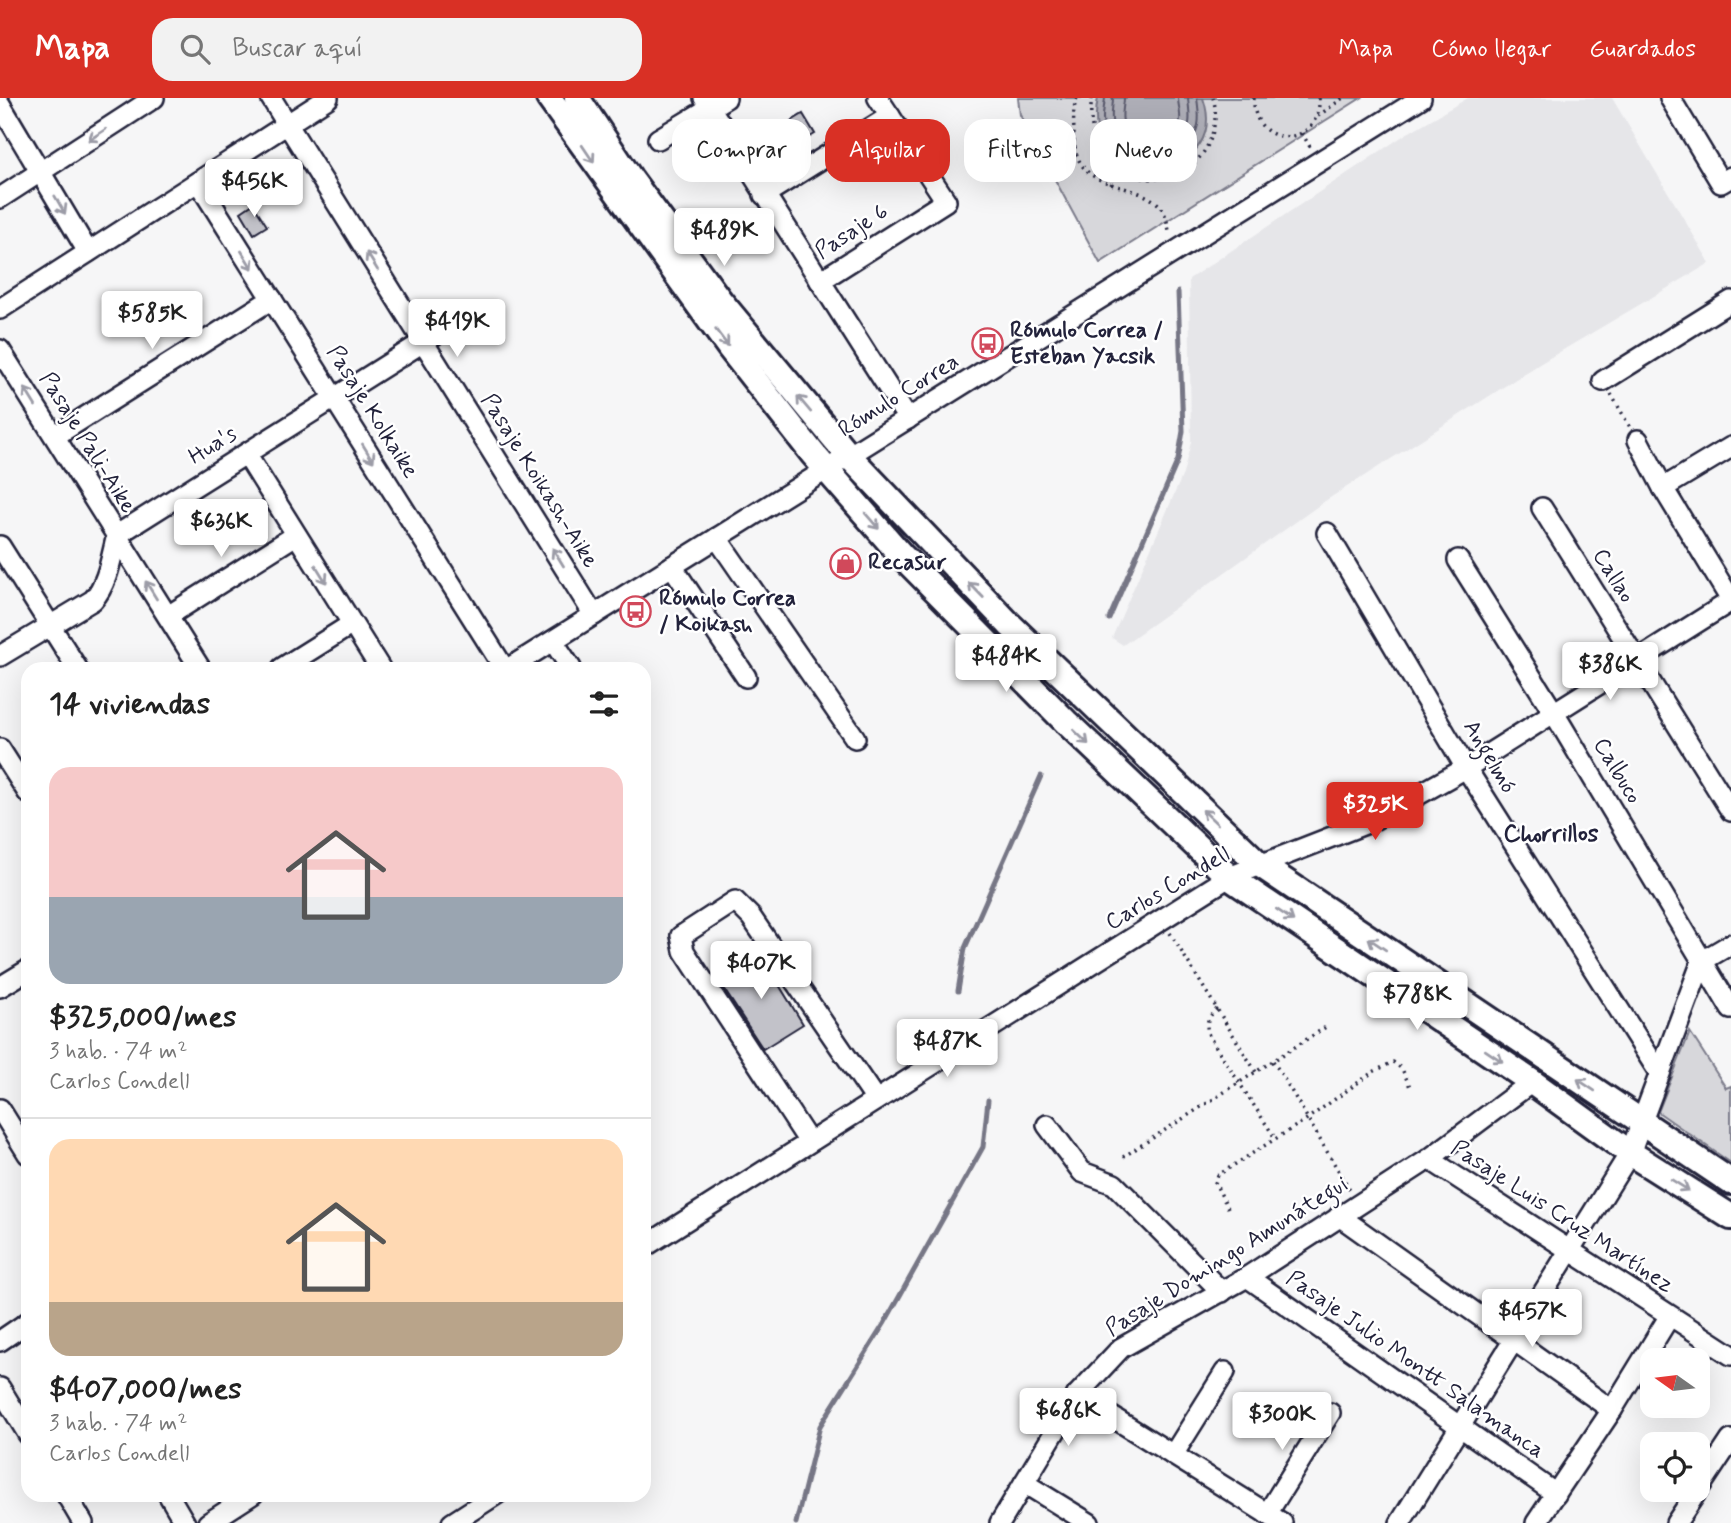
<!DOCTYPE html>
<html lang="es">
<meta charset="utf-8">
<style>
body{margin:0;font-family:Mynerve,sans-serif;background:#f2f2f2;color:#222;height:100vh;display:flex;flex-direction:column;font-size:26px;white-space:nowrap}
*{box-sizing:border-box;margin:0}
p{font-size:23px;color:#767676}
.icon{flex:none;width:38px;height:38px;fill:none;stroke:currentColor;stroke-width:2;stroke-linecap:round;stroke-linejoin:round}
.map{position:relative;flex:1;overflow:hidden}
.details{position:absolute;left:21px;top:564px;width:630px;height:840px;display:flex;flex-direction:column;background:#fff;border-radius:21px;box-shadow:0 7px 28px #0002}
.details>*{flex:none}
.banner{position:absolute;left:672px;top:21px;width:665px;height:63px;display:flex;gap:14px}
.needle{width:46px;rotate:284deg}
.tools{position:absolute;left:1640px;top:1250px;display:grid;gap:14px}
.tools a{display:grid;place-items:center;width:70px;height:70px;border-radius:14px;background:#fff;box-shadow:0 7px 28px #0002;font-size:35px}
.price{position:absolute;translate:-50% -60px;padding:0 16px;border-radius:7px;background:#fff;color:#222;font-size:23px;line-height:46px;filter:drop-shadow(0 2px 4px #0008)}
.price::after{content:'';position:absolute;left:50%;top:42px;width:21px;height:16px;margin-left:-10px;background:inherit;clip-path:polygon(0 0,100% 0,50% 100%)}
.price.active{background:#d93025;color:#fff}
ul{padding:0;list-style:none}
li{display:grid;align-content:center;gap:14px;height:371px;padding:0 28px}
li+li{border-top:2px solid #e0e0e0}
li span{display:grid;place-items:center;height:217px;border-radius:21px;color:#555}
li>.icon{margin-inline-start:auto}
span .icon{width:126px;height:126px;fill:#fffc;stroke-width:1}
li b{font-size:30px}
h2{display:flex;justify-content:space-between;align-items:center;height:84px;padding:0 28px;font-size:30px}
.tag{padding:0 24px;border-radius:21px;background:#fff;box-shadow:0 7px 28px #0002;font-size:24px;line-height:63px}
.tag.active{background:#d93025;color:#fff}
header{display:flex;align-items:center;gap:42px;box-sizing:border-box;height:98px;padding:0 35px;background:#d93025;color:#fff}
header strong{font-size:33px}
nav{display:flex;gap:38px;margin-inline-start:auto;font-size:24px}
.search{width:490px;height:63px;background:#f2f2f2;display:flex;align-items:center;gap:18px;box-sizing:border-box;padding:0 24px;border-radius:21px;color:#767676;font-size:26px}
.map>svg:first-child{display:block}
</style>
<header>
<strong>Mapa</strong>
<div class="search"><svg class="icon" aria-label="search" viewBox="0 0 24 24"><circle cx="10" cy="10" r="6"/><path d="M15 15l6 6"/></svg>Buscar aquí</div>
<nav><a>Mapa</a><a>Cómo llegar</a><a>Guardados</a></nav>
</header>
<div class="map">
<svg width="1731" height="1425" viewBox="0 0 1731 1425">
<rect width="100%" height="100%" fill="#f6f6f7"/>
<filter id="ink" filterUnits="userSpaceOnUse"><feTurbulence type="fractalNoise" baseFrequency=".0143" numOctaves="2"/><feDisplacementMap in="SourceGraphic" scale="14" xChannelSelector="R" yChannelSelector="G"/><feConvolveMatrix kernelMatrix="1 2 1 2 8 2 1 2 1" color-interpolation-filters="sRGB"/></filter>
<g filter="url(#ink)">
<path fill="#e6e6e9" d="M1468,0h144l98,165 -169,100 -216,138 -202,144 -11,-7 71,-164 8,-32 -2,-163 217,-145z"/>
<g fill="#d7d7db" stroke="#7c7c8b" stroke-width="2">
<path d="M1018,0h343l-261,165 -80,-148z"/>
<path d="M1690,934l36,56 5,-2v77l-73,-51z"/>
</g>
<path fill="#aeaeb7" stroke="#767685" stroke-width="2" d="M1098,0h105c30,86 -126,105 -105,0z"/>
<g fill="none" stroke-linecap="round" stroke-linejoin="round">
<g stroke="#5a5a6d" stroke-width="2">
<path d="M1105,0c-1,11 -4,21 0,33 15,46 83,41 93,-6 2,-9 0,-18 -1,-27"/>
<path d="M1113,0c0,9 -3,18 0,27 8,34 55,40 72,10 7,-12 4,-24 3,-37"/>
<path d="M1124,0c0,9 -4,18 0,27 9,28 51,24 56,-5 1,-7 -2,-15 -2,-22"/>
</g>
<g stroke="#767685" stroke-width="5">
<path d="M1109,521l69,-159 5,-29 -5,-139"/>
<path d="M958,893l7,-43 76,-172"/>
<path d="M796,1425l24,-97 64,-102 99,-177 5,-47"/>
</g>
</g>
<g fill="#c2c2c9" stroke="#22223b" stroke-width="2">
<path d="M803,16l12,20 -22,13 -1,-3 -5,3 -10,-17z"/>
<path d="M253,106l14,22 -13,8 -13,-22z"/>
<path d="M760,856l43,70 -40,25 -45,-69z"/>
</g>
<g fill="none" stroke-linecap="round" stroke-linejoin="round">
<defs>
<g id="minor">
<path d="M271,0l323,517"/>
<path d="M704,0l204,321"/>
<path d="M1670,0l51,85 10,-6"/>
<path d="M0,6l88,148"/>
<path d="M658,41l68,-41"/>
<path d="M198,84l306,486"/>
<path d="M764,97l126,-79"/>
<path d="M0,100l154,-100"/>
<path d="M820,183l126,-80 -68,-103"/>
<path d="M0,211l328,-211"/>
<path d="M0,252l200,318"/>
<path d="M1603,283l128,-80"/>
<path d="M55,338l217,-137"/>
<path d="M1638,342l25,48 68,112"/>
<path d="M246,356l134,214"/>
<path d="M1663,390l68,-41"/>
<path d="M1542,410l189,303"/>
<path d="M1327,435l139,235 194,306"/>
<path d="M717,440l138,200"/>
<path d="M0,448l77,122"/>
<path d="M1458,462l96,153 177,296"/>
<path d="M672,468l74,111"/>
<path d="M168,518l128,-81"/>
<path d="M553,543l18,27"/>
<path d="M0,558l93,-56c15,-17 18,-42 24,-65l333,-210"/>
<path d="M282,570l70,-44"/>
<path d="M509,570l912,-570"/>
<path d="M0,651l28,44"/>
<path d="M0,889l28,-17"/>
<path d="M0,1011l28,45"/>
<path d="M1047,1027l35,47 32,12 108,108"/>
<path d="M809,1044l-125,-191 -3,-15 54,-35 16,16 125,183"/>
<path d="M1429,1061l302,196"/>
<path d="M1339,1118l273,194"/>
<path d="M644,1149l585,-370 141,-55 96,-54 265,-167"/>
<path d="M1247,1179l309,217"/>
<path d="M0,1243l28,-19"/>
<path d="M0,1290l28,46"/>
<path d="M1077,1297l205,128"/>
<path d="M1173,1357l52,-83"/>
<path d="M1024,1385l65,40"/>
<path d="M66,1396l17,29"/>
<path d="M168,1396l17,29"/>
<path d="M1267,1416l63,-101"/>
<path d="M208,1425l45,-29"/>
<path d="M452,1425l45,-29"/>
<path d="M1000,1425l77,-128 44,-47 126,-71 182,-118 103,-77"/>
<path d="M1400,1425l230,-370 72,-192 29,-17"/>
<path d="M1536,1425l76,-113 57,-93"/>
<path d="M1676,1425l55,-83"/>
</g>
<g id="major">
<path d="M549,0l180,249 84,107 88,101 165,167 163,155 303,205 98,71 101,64"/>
<path d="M577,0l53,80 91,124 128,154 160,168 250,240 472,318"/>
</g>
</defs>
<use href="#minor" stroke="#22223b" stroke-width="24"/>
<use href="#major" stroke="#22223b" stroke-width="30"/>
<g stroke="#22223b" stroke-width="3.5" stroke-dasharray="2 5" stroke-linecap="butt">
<path d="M1077,0c-5,11 -3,26 -3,38 1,57 54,43 83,67 9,7 10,20 13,31"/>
<path d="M1092,0c-14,89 96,109 120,37 3,-12 5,-25 1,-37"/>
<path d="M1254,0c-3,52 68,51 65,0"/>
<path d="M1318,18l25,-18"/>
<path d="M1302,35l8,14"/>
<path d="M1111,87l7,-16"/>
<path d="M1611,296l19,33"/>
<path d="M1170,835l86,139"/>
<path d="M1217,911c-10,9 -12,14 -8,27l66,102"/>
<path d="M1273,963c27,43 51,87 78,130"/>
<path d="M1123,1059l206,-132"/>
<path d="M1228,1110l-13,-25 3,-8 89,-56 66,-47 20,-10 9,7 9,20"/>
</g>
<use href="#minor" stroke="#fff" stroke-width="19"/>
<use href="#major" stroke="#fff" stroke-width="24"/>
</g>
<defs><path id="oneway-shaft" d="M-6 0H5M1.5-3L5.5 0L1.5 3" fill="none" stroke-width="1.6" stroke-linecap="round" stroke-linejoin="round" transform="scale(1.75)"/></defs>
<g stroke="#9c9ca7">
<use href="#oneway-shaft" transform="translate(97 37) rotate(147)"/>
<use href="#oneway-shaft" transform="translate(588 56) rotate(56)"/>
<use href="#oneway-shaft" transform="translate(60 107) rotate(60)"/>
<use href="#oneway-shaft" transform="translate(247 162) rotate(58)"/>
<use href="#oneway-shaft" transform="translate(372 163) rotate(-122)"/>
<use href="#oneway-shaft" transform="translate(722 240) rotate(53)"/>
<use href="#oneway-shaft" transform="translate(30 299) rotate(-122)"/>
<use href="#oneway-shaft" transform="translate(804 306) rotate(-130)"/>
<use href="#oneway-shaft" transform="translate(368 355) rotate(58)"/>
<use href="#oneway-shaft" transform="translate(872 423) rotate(49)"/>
<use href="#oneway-shaft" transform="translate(558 459) rotate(-122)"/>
<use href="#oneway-shaft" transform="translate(321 476) rotate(58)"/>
<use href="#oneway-shaft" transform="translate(151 492) rotate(-122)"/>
<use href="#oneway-shaft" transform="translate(976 492) rotate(-134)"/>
<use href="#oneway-shaft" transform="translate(1081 639) rotate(44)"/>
<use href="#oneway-shaft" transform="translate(1210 719) rotate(-136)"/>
<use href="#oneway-shaft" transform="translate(1285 817) rotate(34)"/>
<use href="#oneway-shaft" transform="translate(1377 846) rotate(-146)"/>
<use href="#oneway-shaft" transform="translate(1494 958) rotate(34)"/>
<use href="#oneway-shaft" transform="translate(1586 987) rotate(-146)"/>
<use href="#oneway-shaft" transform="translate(1680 1087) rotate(32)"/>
</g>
</g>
<defs>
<symbol id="bus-ring" viewBox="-11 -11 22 22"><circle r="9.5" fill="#fff" stroke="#d1495b" stroke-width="1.5"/><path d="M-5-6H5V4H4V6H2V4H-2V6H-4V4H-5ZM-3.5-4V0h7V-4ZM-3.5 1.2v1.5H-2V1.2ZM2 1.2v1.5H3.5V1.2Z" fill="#d1495b"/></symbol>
<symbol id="shop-ring" viewBox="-11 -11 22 22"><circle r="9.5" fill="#fff" stroke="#d1495b" stroke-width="1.5"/><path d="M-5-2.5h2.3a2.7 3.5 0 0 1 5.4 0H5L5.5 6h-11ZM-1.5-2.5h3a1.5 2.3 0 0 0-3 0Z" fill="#d1495b"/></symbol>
</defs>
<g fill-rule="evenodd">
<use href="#bus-ring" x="970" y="228" width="35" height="35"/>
<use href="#shop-ring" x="828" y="448" width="35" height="35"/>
<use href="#bus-ring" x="618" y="496" width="35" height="35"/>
</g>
<g text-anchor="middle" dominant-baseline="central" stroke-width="5" stroke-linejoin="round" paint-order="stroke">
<g font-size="23" fill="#22223b" stroke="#fff">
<text transform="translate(852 134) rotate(-33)">Pasaje 6</text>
<text transform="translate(899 298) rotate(-32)">Rómulo Correa</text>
<text transform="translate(372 314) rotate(58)">Pasaje Kolkaike</text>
<text transform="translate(87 345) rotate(58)">Pasaje Pali-Aike</text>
<text transform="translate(213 348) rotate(-32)">Hua's</text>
<text transform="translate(539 383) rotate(58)">Pasaje Koikash-Aike</text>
<text transform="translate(1613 478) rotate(58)">Callao</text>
<text transform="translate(1489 659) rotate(59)">Angelmó</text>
<text transform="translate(1617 673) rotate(59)">Calbuco</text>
<text transform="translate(1168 791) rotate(-31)">Carlos Condell</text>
<text transform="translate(1562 1119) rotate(33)">Pasaje Luis Cruz Martínez</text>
<text transform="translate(1227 1159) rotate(-32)">Pasaje Domingo Amunátegui</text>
<text transform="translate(1415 1267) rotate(35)">Pasaje Julio Montt Salamanca</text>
</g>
<g font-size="23" font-weight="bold" fill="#22223b" stroke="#fff" text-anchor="start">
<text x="1010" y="233">Rómulo Correa /<tspan x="1010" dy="26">Esteban Yacsik</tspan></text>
<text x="868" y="465">Recasur</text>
<text x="659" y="501">Rómulo Correa<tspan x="659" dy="26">/ Koikash</tspan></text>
</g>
<g font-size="24" font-weight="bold" fill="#22223b" stroke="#fff">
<text x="1551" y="736">Chorrillos</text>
</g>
</g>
</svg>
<div class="tools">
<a><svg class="needle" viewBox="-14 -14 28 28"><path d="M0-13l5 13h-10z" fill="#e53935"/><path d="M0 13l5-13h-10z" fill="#767676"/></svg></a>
<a><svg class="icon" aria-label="locate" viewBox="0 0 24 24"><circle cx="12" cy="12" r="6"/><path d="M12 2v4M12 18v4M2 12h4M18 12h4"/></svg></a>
</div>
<b class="price" style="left:254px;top:121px">$456K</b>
<b class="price" style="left:724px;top:170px">$489K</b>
<b class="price" style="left:152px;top:253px">$585K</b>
<b class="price" style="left:457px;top:261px">$419K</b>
<b class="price" style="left:221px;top:461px">$636K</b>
<b class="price" style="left:1006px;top:596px">$484K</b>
<b class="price" style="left:1610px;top:604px">$386K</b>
<b class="price active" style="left:1375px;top:744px">$325K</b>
<b class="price" style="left:761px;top:903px">$407K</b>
<b class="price" style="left:1417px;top:934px">$788K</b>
<b class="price" style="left:947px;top:981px">$487K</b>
<b class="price" style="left:1532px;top:1251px">$457K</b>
<b class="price" style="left:1068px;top:1350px">$686K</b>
<b class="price" style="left:1282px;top:1354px">$300K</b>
<div class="banner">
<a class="tag">Comprar</a>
<a class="tag active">Alquilar</a>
<a class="tag">Filtros</a>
<a class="tag">Nuevo</a>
</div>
<section class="details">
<h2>14 viviendas<svg class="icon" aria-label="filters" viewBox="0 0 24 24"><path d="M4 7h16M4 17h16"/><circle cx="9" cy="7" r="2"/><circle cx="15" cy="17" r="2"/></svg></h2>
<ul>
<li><span style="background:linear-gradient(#f6c9c9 60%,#9aa5b1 0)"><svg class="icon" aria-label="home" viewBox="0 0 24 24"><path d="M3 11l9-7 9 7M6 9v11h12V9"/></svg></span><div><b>$325,000/mes</b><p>3 hab. · 74 m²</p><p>Carlos Condell</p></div></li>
<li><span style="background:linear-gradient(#ffd9b3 75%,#b9a48a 0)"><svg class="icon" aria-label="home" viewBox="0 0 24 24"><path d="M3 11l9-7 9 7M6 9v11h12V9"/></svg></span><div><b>$407,000/mes</b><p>3 hab. · 74 m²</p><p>Carlos Condell</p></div></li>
</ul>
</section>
</div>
